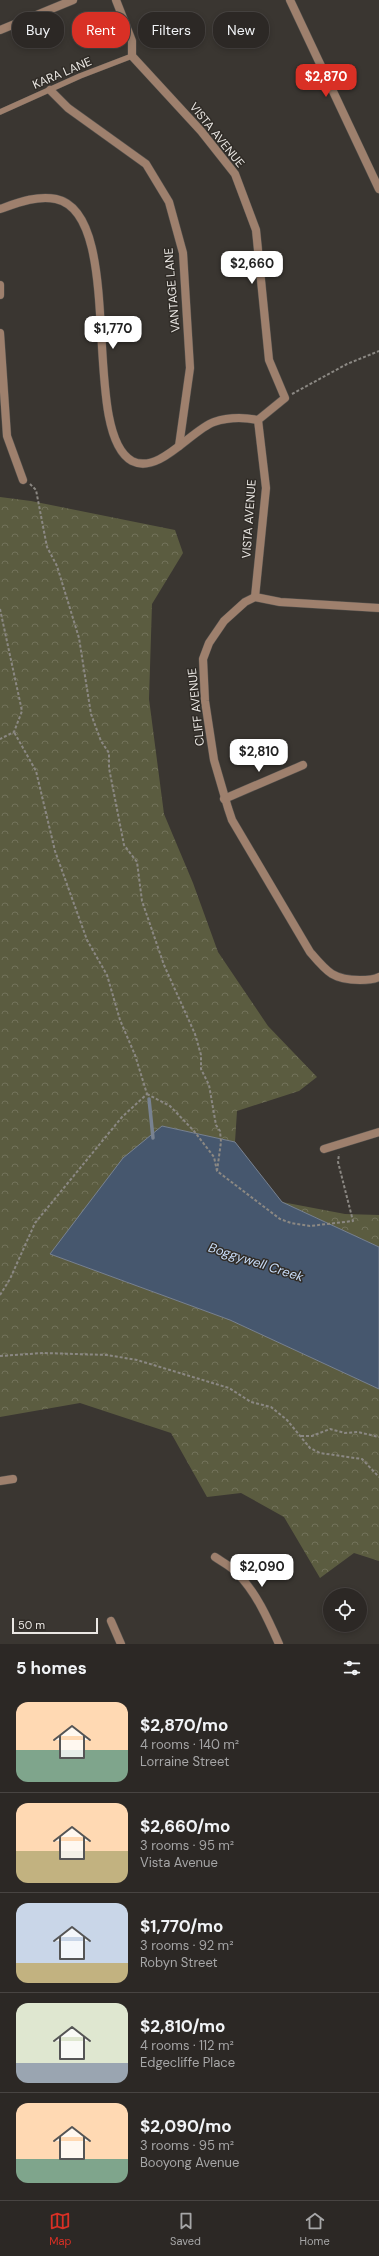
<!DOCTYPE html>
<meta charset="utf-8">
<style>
body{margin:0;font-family:"DM Sans",sans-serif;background:#383432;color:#f1f3f6;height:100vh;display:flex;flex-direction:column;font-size:15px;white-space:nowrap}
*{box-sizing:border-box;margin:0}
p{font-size:13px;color:#a6a6a7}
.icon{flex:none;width:22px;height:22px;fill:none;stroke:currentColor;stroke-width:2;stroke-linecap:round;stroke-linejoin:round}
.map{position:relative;height:1644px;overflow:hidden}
.side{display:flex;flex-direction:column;background:#2c2825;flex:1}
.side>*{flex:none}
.banner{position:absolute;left:12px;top:12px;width:355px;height:36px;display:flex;gap:8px}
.buttons{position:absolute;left:323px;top:1588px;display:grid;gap:8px}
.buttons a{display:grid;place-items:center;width:44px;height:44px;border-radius:50%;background:#2c2825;box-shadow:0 2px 6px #0003,0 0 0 1px #484442;font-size:20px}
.scale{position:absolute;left:12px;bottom:10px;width:86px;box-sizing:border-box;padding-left:4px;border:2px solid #ebe8e4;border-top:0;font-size:11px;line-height:14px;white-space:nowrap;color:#ebe8e4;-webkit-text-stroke:3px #302c27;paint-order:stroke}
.price{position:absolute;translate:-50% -34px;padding:0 9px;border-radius:8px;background:#fff;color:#222;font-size:13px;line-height:26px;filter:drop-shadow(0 1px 2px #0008)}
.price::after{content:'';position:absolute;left:50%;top:24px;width:12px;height:9px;margin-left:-6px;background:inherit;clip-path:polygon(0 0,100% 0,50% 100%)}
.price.selected{background:#d93025;color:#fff}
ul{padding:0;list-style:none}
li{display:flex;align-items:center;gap:12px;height:100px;padding:0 16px}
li+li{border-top:1px solid #484442}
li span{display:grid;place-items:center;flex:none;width:112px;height:80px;border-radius:12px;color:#555}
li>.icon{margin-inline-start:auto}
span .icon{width:48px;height:48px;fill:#fffc;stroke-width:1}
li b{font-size:17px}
h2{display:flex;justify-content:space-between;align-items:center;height:48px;padding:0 16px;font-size:17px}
.tag{padding:0 14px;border-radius:16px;background:#2c2825;box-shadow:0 2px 6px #0003,0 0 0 1px #484442;font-size:14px;line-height:36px}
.tag.selected{background:#d93025;color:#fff}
.tabs{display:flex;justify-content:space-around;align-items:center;height:56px;border-top:1px solid #484442;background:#2c2825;font-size:11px;color:#a6a6a7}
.tabs a{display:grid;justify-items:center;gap:2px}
.tabs .selected{color:#d93025}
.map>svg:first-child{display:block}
</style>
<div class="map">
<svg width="379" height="1644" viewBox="0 0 379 1644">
<defs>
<pattern id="forest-crowns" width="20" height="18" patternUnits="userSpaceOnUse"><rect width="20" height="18" fill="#5b5c40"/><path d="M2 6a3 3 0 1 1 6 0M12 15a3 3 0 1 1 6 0" fill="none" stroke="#73735b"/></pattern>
</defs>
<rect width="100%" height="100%" fill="#3a3631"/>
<g fill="url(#forest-crowns)">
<path d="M0,497l31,4 144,29 8,23 -31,51 -3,95 15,115 29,69 25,69 50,74 49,51 -18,14 -62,20 -2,31 -73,-16 -112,128 180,66 149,69v172l-25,-8 -34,25 -36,-61 -43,-24 -34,4 -36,-64 -91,-30 -80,14z"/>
<path d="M282,1202l63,12 34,1v32z"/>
</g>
<path fill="#46576e" stroke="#788291" d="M162,1126l73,16 47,60 97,45v142l-149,-69 -180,-66 73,-96z"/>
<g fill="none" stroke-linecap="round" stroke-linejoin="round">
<path stroke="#788291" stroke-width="3.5" d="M149,1099l4,39"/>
<defs>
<path id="lane" d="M0,112l80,-36 52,-20"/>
<g id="street">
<path d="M116,0l16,41v15l69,75 34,43 21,56 13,130 16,38 -27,22 8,68 -11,109"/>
<path d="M290,0l89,189"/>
<path d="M0,30l73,-30"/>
<path d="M50,90l18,18 78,56 23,38 14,51 7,115 -11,78"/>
<path d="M0,209c17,-6 37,-14 56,-10 71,15 23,233 76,262 27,14 59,-31 82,-39 15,-5 29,-5 44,-2"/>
<path d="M0,285v10"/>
<path d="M0,333l7,103 16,44"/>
<path d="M379,608l-99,-6 -25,-5 -10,5 -21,19 -15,22 -6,16 2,42 9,59 14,48 4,12 78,132c17,20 23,28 50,28 7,0 13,0 19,-3"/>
<path d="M224,799l79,-34"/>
<path d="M324,1149l55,-17"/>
<path d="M0,1481l13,-2"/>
<path d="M215,1557c7,5 16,9 22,16 19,19 31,46 42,71"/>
<path d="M111,1621l10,23"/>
</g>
</defs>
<use href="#lane" stroke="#56524e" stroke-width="6"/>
<use href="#street" stroke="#56524e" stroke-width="9"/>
<g stroke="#8b8883" stroke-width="2" stroke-dasharray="3 2" stroke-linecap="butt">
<path d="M292,394l55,-30 32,-13"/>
<path d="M30,484l6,6 11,57 10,19 22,72 12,76 10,27 8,12v15l15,77 13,17 5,39 22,64 31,69 6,21v14l8,16 7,40 4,6 1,11 -4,29"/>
<path d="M0,609l22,102 -8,21 -14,7"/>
<path d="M147,1094l23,12 24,25 20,26 3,14 63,48 11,4 19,3 43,-5 -15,-59 1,-8"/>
<path d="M0,1295l10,-16 25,-56 87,-106 25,-23 -12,-39 -15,-35 -13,-45 -20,-35 -32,-89 -19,-80 -22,-39"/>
<path d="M0,1356l43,-3 64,2 30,5 92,28 22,14 20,5 16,13 23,28 10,5 42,6 17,18"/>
<path d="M301,1436h11l18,-7 15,4 13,-1 21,5"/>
</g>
<use href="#lane" stroke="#9e806d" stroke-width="5.5"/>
<use href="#street" stroke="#9e806d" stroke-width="8"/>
</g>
<g text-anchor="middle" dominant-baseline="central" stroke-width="3" stroke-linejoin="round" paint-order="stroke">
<g font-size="12" fill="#ebe8e4" stroke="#302c27">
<text transform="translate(62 73) rotate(-23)">KARA LANE</text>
<text transform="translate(217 135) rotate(51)">VISTA AVENUE</text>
<text transform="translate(172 290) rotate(-95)">VANTAGE LANE</text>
<text transform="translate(249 519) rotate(-86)">VISTA AVENUE</text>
<text transform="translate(196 707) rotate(-96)">CLIFF AVENUE</text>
</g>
<g font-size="13" font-style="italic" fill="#c8dcf8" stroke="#302c27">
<text transform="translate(256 1262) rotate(18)">Boggywell Creek</text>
</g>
</g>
</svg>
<div class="buttons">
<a><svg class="icon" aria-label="locate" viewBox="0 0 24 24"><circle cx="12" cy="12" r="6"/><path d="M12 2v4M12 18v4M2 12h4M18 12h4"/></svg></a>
</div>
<div class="scale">50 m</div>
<b class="price selected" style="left:326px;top:98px">$2,870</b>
<b class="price" style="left:252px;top:285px">$2,660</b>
<b class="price" style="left:113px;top:350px">$1,770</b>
<b class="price" style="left:259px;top:773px">$2,810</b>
<b class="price" style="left:262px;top:1588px">$2,090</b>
<div class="banner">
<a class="tag">Buy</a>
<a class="tag selected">Rent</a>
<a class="tag">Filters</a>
<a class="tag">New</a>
</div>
</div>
<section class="side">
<h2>5 homes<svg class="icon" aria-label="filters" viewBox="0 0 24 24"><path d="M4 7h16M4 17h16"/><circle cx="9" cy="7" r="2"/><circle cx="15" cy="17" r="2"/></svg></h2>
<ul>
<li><span style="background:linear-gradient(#ffd9b3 60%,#7fa58c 0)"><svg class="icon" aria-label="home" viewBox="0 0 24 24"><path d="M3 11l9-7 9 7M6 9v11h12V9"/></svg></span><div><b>$2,870/mo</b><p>4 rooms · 140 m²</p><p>Lorraine Street</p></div></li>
<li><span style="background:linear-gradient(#ffd9b3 60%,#c2b280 0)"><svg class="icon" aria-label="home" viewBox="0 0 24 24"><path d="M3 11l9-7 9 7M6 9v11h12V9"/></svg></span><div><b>$2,660/mo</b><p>3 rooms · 95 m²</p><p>Vista Avenue</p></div></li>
<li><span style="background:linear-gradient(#c9d6e8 75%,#c2b280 0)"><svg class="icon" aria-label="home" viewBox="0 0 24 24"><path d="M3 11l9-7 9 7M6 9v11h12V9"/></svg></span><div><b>$1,770/mo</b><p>3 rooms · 92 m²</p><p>Robyn Street</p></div></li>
<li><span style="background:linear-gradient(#dfe7d0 75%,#9aa5b1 0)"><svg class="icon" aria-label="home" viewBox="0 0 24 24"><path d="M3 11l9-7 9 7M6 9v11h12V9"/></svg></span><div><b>$2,810/mo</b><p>4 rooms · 112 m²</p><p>Edgecliffe Place</p></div></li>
<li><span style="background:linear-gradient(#ffd9b3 70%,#7fa58c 0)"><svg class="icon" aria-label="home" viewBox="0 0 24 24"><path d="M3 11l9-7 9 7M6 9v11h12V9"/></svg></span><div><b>$2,090/mo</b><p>3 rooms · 95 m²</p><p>Booyong Avenue</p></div></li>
</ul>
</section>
<nav class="tabs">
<a class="selected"><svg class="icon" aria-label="map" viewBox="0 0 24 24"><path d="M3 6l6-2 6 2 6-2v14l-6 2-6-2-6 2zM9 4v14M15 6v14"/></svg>Map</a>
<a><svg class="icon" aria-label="saved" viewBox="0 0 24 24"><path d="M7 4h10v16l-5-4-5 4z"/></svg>Saved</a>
<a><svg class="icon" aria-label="home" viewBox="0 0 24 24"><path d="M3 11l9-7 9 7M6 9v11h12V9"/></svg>Home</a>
</nav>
